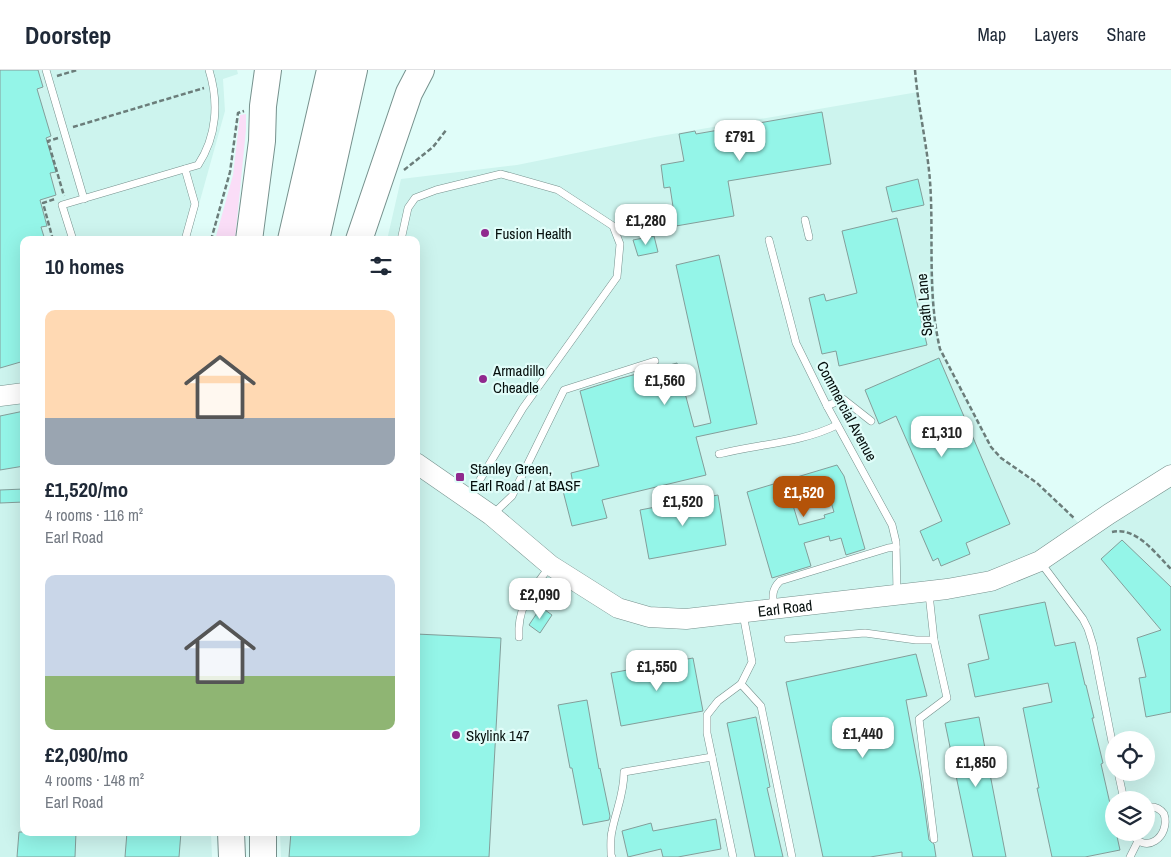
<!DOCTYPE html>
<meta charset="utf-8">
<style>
body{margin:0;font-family:"Archivo Narrow",sans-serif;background:#f2f2f3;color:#1f2937;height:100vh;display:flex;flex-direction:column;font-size:19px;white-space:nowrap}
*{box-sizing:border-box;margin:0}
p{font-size:16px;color:#747a83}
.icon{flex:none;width:28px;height:28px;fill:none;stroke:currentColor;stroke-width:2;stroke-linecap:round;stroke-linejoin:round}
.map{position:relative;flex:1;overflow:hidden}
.details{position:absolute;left:20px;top:166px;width:400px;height:600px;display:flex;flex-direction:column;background:#fff;border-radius:10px;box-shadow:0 5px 20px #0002}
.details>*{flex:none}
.tools{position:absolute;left:1105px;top:661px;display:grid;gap:10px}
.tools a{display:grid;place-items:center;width:50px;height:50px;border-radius:50%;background:#fff;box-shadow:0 5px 20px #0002;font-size:25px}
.price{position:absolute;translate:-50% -42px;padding:0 11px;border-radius:10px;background:#fff;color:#222;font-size:16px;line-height:32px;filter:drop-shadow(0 1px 2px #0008)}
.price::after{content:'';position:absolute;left:50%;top:30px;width:15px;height:11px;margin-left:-8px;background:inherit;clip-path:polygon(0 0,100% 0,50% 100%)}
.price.selected{background:#b45309;color:#fff}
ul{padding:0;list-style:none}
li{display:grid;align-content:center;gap:10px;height:265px;padding:0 25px}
li span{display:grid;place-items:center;height:155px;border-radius:10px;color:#555}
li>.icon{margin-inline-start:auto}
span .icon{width:90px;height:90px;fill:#fffc;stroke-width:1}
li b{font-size:21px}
h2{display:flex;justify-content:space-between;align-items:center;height:60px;padding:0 25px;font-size:21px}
header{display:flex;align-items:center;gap:30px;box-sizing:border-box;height:70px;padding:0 25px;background:#fff;border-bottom:1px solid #e0e1e3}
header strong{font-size:24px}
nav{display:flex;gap:28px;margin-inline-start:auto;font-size:18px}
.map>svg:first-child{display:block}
</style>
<header>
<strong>Doorstep</strong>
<nav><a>Map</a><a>Layers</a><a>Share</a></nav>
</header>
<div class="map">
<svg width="1171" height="787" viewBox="0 0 1171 787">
<rect width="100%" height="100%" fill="#e0fdf9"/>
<g fill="#cdf4ee" fill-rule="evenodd">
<path d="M0,0h237l1,4 -15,5 2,32 -36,129h-165v592l187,1 1,24h-212z"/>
<path d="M918,22l11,88 7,152 4,17 51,98 10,11 13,11 34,24 44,43 79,-61v382h-890l-1,-24 136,-1v-592h-29l14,-61 116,-14 138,-28zM1114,670h32v32h-32zM1114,730h32v32h-32z"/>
</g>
<path fill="#faddf7" d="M246,44v16l-11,110h-20l18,-65 7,-60z"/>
<g fill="#94f5e8" stroke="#839e9a" fill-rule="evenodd">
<path d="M0,0h38l5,17 -6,2 14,47 -5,2 10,34 -6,1 6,22 -16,5 7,26 -6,1 4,13h-21v121l-24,7z"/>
<path d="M822,42l9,52 -103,17 6,35 -58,10 -6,-39 -6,1 -3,-23 23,-4 -5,-27 16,-3 1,3z"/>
<path d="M918,109l6,26 -32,7 -6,-25z"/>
<path d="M897,148l30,127 -88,21 -3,-15 -14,3 -13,-56 15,-4 2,7 31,-8 -15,-62z"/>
<path d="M654,166l4,16 -20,4 -5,-16z"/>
<path d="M719,185l38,169 -61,13 10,38 -104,25 5,18 -35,8 -10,-39 11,-3 -2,-11 28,-7 -19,-75 38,-12 59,-16 17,64 17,-4 -35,-158z"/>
<path d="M939,288l71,166 -44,19 4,11 -29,12 -3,-8 -5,3 -13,-30 22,-10 -46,-105 -17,8 -14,-34z"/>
<path d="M24,341v55l-24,4v-54z"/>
<path d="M837,395l7,11 21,73 -19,6 -5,-17 -11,3 -1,-5 -25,7 7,23 -39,12 -25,-86zM828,422l6,20 -10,3 1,3 -26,7 -7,-23z"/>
<path d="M24,419v13l-24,1v-13z"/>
<path d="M718,425l8,50 -77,14 -9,-49z"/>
<path d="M1122,470l49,47v125l-25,5 -7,-39 7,-1 -9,-39 24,-8 -60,-71z"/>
<path d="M1045,532l10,44 20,-4 10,43h1l8,33h-2l11,45 -2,1 10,44 3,24h2l4,18 -35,7h-33l-15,-69h2l-16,-80 29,-6 -4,-19 -73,14 -7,-33 21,-5 -10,-44z"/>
<path d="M541,537l11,8 -12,18 -11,-8z"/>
<path d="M416,564l85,4 -12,219h-200l2,-25h125z"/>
<path d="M916,584l11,42 -21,4 15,81 8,59 5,4 2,13h-34v-5l-32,5h-47l-37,-175z"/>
<path d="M693,588l10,53 -82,15 -10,-53z"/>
<path d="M587,630l12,69 1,-1 10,48 -1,4 -26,5 -11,-57h-2l-12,-63z"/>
<path d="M756,647l14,70 -3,1 16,69h-28l-28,-134z"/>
<path d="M979,647l27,140h-33l-28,-134z"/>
<path d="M716,749l5,30 -43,8h-15l-2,-8 -33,8 -6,-26 29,-8 2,8z"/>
<path d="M19,762h57l-1,25h-58z"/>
<path d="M127,762h54l-2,25h-54z"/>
</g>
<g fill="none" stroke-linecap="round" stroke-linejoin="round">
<defs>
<g id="lane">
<path d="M46,0l38,129"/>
<path d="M805,150l4,17"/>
<path d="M73,170l-11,-35 136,-40c19,-29 21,-63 11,-95"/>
<path d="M185,170l10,-36 -10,-35"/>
<path d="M401,170l7,-32 7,-10 21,-8 65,-16 57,16 55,36 7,18 -3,33 -94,131 -54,90"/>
<path d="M769,170l27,103 31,63 65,119 4,17 1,52"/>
<path d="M827,336l16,-7 28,22"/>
<path d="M719,384c39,-10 82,-11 118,-29"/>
<path d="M492,445l20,-19 52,-106 91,-29"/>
<path d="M1041,493l42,56 5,10 5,16 21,107"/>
<path d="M929,524l5,46 13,58 -28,21 15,120"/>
<path d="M774,537c-2,-11 -2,-18 6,-26l108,-33 8,-1"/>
<path d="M519,567c-2,-32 14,-47 31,-71"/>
<path d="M788,569l77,-6 51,7h18"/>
<path d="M741,614l20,22 31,151"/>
<path d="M1118,702l6,28"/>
<path d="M1131,762c14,25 40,4 33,-18 -4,-6 -11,-8 -18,-7"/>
<path d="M612,787l-1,-2c0,-7 -1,-16 1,-24 4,-21 12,-36 12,-59l88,-15"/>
<path d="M733,787l-26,-124v-18l11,-14 23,-17 11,-22 -9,-48"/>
<path d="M1130,787l8,-16"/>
</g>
<g id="secondary">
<path d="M0,326l24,-3"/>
<path id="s1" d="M416,393l75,52 59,50 68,43 31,9 37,2 261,-30 44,-8 49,-20 69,-47 62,-39"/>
</g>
<g id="highway">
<path d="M249,170l13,-99 1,-35 5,-36"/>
<path d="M291,170l39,-170"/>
<path d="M316,170l38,-170"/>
<path d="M359,170l50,-147 12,-23"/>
<path d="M231,762l1,25"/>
<path d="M263,762v25"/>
</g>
</defs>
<use href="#lane" stroke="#76918d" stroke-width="8"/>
<use href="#secondary" stroke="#76918d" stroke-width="21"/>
<use href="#highway" stroke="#76918d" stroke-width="28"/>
<g stroke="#6b7d7a" stroke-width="2.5" stroke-dasharray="5 2.5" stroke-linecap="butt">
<path d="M915,0c3,37 12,74 15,111 4,55 -3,113 10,168l51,98 10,11 36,25 38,36"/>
<path d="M57,6l20,-6"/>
<path d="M73,57l131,-39"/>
<path d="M58,68l-10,3 16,55"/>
<path d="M404,100l29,-23 14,-18"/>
<path d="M53,170l-10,-37 12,-4"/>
<path d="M211,170l19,-68 8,-59 6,-2"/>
<path d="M1112,462c24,-6 44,22 59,37"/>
</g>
<use href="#lane" stroke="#fff" stroke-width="7"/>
<use href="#secondary" stroke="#fff" stroke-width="20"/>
<use href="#highway" stroke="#fff" stroke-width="26"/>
</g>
<g fill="#90298e" stroke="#e0fdf9" stroke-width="2">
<circle cx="485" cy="163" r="5"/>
<circle cx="483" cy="309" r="5"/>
<rect x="455" y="402" width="10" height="10" rx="2.5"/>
<circle cx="456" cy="665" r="5"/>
</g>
<g text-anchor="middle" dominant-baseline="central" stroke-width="4.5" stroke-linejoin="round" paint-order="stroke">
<g font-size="15" fill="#050e0c" stroke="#e0fdf9" text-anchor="start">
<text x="495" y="163">Fusion Health</text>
<text x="493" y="300">Armadillo<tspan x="493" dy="17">Cheadle</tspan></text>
<text x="470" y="398">Stanley Green,<tspan x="470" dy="17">Earl Road / at BASF</tspan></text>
<text x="466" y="665">Skylink 147</text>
</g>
<g font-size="15" fill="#050e0c" stroke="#e0fdf9">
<text transform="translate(924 235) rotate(-95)">Spath Lane</text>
<text transform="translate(847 341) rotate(62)">Commercial Avenue</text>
<text stroke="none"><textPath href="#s1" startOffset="418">Earl Road</textPath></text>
</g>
</g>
</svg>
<div class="tools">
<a><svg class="icon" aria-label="locate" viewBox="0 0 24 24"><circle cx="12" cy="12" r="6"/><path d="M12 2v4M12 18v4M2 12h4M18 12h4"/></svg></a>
<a><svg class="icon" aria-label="layers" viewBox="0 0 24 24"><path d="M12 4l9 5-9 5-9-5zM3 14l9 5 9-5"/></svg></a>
</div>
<b class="price" style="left:740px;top:92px">£791</b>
<b class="price" style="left:646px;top:176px">£1,280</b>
<b class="price" style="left:665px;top:336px">£1,560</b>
<b class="price" style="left:942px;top:388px">£1,310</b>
<b class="price selected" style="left:804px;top:448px">£1,520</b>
<b class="price" style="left:683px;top:457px">£1,520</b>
<b class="price" style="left:540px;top:550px">£2,090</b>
<b class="price" style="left:657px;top:622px">£1,550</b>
<b class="price" style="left:863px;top:689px">£1,440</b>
<b class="price" style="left:976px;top:718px">£1,850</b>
<section class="details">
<h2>10 homes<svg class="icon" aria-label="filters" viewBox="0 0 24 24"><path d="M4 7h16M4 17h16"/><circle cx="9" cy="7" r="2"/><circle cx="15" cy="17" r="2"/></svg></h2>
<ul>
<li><span style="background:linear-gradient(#ffd9b3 70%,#9aa5b1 0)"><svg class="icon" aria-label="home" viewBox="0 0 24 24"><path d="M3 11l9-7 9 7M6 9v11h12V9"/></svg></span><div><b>£1,520/mo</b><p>4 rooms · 116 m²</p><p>Earl Road</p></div></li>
<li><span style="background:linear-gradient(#c9d6e8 65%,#8fb573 0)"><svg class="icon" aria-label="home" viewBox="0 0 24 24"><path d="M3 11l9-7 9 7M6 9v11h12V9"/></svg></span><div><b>£2,090/mo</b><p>4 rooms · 148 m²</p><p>Earl Road</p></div></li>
</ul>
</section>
</div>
